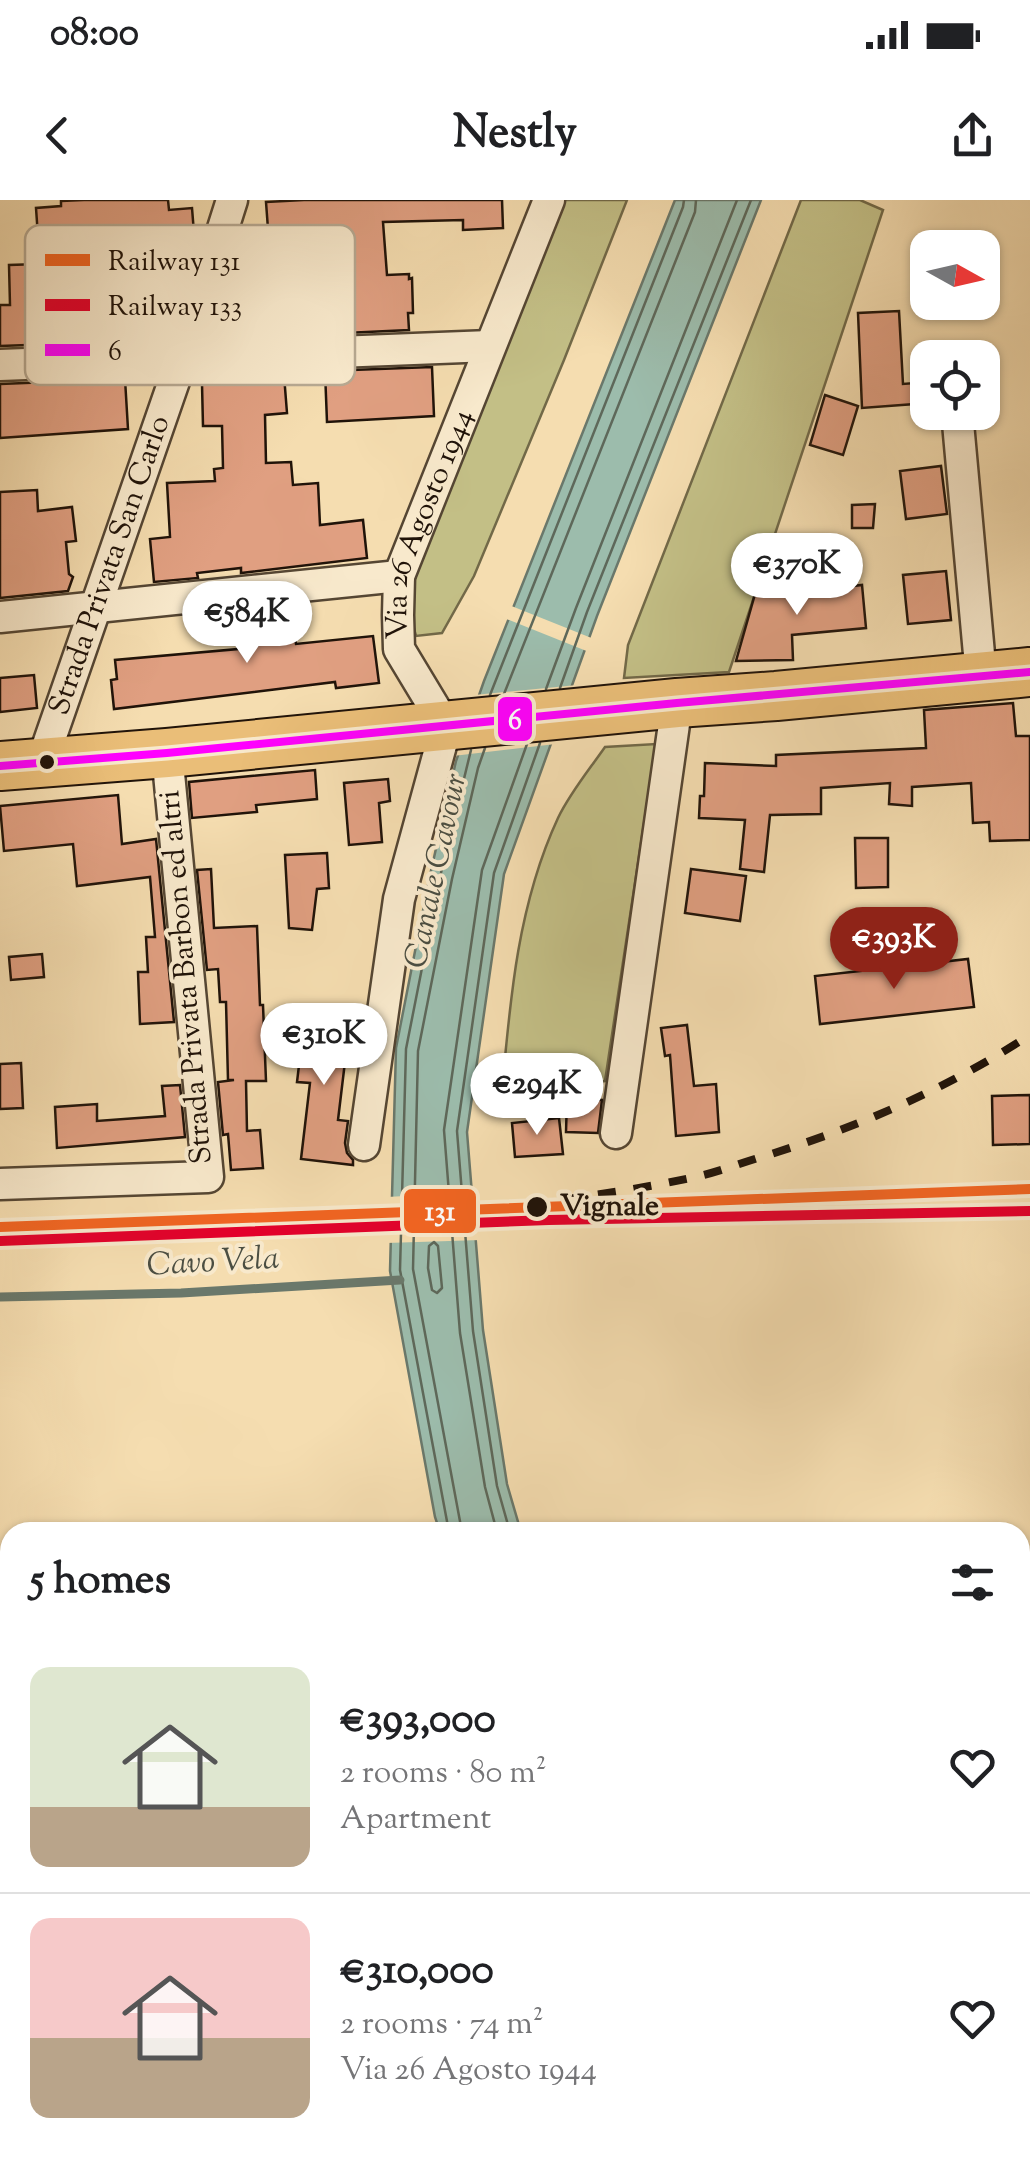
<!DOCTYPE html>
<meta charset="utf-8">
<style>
body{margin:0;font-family:"Sorts Mill Goudy",serif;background:#f2f2f2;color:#202124;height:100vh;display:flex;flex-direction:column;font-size:38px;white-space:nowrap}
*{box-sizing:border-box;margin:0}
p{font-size:32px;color:#757577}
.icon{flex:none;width:55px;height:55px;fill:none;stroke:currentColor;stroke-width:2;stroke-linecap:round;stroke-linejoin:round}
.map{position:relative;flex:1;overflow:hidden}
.side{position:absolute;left:0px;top:1322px;width:1030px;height:642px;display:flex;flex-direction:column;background:#fff;border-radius:30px 30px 0 0;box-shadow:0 2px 8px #0004}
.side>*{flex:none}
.needle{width:65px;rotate:98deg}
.controls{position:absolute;left:910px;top:30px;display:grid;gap:20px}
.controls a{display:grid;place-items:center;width:90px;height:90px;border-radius:20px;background:#fff;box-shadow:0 2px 8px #0004;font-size:50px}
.price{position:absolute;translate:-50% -85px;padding:0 22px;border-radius:35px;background:#fff;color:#222;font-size:32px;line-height:65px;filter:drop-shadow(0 2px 5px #0008)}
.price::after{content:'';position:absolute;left:50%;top:60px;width:30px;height:22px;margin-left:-15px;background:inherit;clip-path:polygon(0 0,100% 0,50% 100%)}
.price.on{background:#8f2418;color:#fff}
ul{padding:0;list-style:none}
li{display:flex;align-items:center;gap:30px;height:250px;padding:0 30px}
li+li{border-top:2px solid #e0e0e0}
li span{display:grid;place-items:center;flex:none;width:280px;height:200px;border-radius:20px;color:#555}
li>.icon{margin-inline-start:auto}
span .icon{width:120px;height:120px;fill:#fffc;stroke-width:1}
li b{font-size:42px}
h2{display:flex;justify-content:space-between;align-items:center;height:120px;padding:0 30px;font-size:42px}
.status{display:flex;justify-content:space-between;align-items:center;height:70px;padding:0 50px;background:#fff;direction:ltr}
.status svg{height:28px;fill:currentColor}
header{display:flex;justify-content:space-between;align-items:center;height:130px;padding:0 30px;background:#fff;font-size:45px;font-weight:700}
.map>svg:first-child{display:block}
</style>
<div class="status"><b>08:00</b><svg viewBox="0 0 49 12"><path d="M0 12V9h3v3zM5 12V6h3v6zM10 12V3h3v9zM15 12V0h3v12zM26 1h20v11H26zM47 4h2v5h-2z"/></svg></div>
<header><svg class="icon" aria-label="back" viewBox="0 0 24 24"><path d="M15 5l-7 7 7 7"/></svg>Nestly<svg class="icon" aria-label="share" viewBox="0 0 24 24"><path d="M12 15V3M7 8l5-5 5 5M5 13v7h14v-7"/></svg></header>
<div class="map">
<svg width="1030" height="1964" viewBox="0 0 1030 1964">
<rect width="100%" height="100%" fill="#f5ddb0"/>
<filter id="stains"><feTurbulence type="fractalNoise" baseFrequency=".002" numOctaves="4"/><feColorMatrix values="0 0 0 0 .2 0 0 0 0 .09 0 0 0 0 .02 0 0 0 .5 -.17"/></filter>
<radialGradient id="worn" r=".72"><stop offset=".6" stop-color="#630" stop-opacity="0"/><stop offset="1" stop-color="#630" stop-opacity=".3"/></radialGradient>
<g fill="#c3bf86" stroke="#726948" stroke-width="2.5">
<path d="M559,0h68l-63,160 -90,216 -32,57 -26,3 -8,-30 2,-28z"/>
<path d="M801,0h59l23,10 -154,462 -105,6 4,-33z"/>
<path d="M656,544l-51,337 -103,10c8,-92 16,-187 56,-273 12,-25 31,-48 47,-71z"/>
</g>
<path fill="#9cbcac" stroke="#6a786b" stroke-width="2.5" d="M675,0h86l-164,416 -93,258 -37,258 16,198 24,154 14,48h-81l-5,-15 -45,-246 6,-223 34,-173 26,-114 28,-80z"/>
<g fill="#f5ddb0">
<path d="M509,405l85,34 -5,13 -85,-34z"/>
<path d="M577,485l-21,59 -103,12 21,-61z"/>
<path d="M477,992l4,48 -95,3 1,-46z"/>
</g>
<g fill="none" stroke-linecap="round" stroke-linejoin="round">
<g stroke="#5e685a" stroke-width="2.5">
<path d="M560,488l27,-76 164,-412"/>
<path d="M546,489l30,-81 161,-408"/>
<path d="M504,494l191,-482 1,-12"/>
<path d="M490,495l193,-488 1,-7"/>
<path d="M434,1042l4,4 4,42 -5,5 -5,-3 -4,-22 1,-22z"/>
<path d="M449,1332l-49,-262 6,-221 34,-172 31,-127"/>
<path d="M462,1332l-49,-263 5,-218 34,-172 26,-111 7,-20"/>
<path d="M497,1332l-12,-45 -25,-154 -16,-203 38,-260 45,-126"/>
<path d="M510,1332l-13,-46 -24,-155 -16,-200 37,-258 46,-130"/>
</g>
<g stroke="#6a786b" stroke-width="9">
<path d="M0,1097l181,-4 219,-13"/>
<path d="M0,1579l10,-1"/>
<path d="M979,1955l5,9"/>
</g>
</g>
<g fill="#e09f81" stroke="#201309" stroke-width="2.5">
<path d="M84,0h84l1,10 23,-2 2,25 -18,2 2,50 -55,2 -2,-41 -82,5 -3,-43 25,-2v-5z"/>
<path d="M304,0h198l1,28 -40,2v-10l-80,2 4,53 22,-1v5l3,-1 1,35h-5l1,17 -85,4 -2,-49 -58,2v-31h6l-4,-54z"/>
<path d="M39,64l2,32 100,-3 -1,48 -140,5v-41h10l-1,-40z"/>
<path d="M899,111l4,73 25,-2v21l-66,5 -4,-95z"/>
<path d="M432,167l2,49 -107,6 -2,-51z"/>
<path d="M284,175l3,38 -22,2 1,48 25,-1 2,23 25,-2 2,42 43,-5 4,38 -126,15v-5l-44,5 1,5 -44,4 -4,-43 20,-2 -3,-54 48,-2 -1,-12 9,-1 -1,-42h-19l-1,-42 23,-1v-7z"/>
<path d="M125,179l3,50 -128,9v-54z"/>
<path d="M825,195l33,11 -15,49 -33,-10z"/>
<path d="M941,266l6,48 -41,5 -6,-48z"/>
<path d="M37,290l1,21 34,-4 4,34 -10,1 3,32 4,3 -5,14 -68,7v-106z"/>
<path d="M875,304l-2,24h-21v-23z"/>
<path d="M946,371l5,49 -43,4 -5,-49z"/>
<path d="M759,380l32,5v8l71,-8 4,43 -74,7 1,25 -57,1z"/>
<path d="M290,406l6,38 77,-8 6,47 -43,5 -1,-6 -221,27 -3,-29 6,-1 -2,-19 134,-12 -3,-37z"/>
<path d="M34,475l3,33 -37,4v-34z"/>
<path d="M1013,503l3,33h14v104l-40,1 -1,-19 -16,1 -2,-40 -59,4v19l-23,-2 1,-21 -69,5v26l-51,1 -6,57 -24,-3 5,-49 -46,-2 1,-22h4l1,-33 71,3v-11l150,-7 -2,-38z"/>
<path d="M315,570l2,29 -61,6 1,7 -65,6 -3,-36z"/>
<path d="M388,579l2,22 -11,2 3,39 -33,3 -5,-62z"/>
<path d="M118,595l4,49 34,-5 18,183 -34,2 -2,-52h10l-2,-35h9l-5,-60 -73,9 -4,-42 -69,7 -4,-45z"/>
<path d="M855,638h33v49l-32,1z"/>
<path d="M327,653l2,35 -12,1 -5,41 -23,-2 -4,-73z"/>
<path d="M211,669l3,59 43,-2 3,79h3l3,76h-20l1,50 13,-1 3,38 -32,2 -3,-36 -5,1 -5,-53 16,-2h-6l-2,-78h-6l-2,-33 -11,1 -10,-100z"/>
<path d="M691,669l55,7 -6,45 -55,-8z"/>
<path d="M42,754l2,23 -33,3 -2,-23z"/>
<path d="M968,759l6,48 -154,17 -5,-48z"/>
<path d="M305,815l45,5 -12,100 10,1 -3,22 2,10 6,7v5l-52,-6 9,-76 -13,-1z"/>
<path d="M687,825l7,61 22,-2 3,48 -43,4 -6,-81 -5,1 -4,-28z"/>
<path d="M21,863l2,45 -23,1v-45z"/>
<path d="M180,885l5,52 -128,11 -2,-41 42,-3v17l68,-5 -3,-30z"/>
<path d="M1030,895v49l-37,1 -1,-49z"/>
<path d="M567,898l35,2 -4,33 -32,-1z"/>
<path d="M559,918l4,36 -48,3 -3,-34z"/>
</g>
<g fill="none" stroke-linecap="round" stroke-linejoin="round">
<defs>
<g id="street">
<path d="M0,165l490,-19"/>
<path d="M957,212l24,264"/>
<path d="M0,417l399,-41"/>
<path id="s1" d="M42,562l140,-404 50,-158"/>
<path d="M616,933l61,-430"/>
<path id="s2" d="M364,945l35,-246 47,-172 -47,-78 -1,-34 1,-39 150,-376"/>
<path d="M0,984l208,-7 -41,-424"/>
</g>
<path id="primary" d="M0,566l167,-13 510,-50 99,-7 254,-24"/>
</defs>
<use href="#street" stroke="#554633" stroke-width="35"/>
<use href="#primary" stroke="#201309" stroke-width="52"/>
<use href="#street" stroke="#f8e9cc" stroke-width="30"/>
<use href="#primary" stroke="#eabe78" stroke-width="48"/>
<g stroke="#201309" stroke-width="8" stroke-dasharray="18 18" stroke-linecap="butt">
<path d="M491,1009c68,-9 136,-17 204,-32 24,-5 48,-15 73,-22 93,-29 180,-67 262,-120"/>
<path d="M549,1020l189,-21"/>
</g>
<defs>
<path id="bus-1" d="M0,566l167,-13 510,-50 353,-31"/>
</defs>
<use href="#bus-1" stroke="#f8e9cc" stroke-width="15"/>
<use href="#bus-1" stroke="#f0f" stroke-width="8"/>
<defs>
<path id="rail-1" d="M0,1027l1030,-38"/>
<path id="rail-2" d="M0,1041l549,-21 481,-9"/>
</defs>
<use href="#rail-1" stroke="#f8e9cc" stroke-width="18"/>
<use href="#rail-2" stroke="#f8e9cc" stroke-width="18"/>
<use href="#rail-1" stroke="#f26522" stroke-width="10"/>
<use href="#rail-2" stroke="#e4002b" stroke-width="10"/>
</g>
<g fill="#201309" stroke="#f8e9cc" stroke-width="4">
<circle cx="47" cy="562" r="9"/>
<circle cx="537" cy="1007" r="12"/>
</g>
<g text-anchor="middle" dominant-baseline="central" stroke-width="8" stroke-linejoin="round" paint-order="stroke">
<g font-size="30" fill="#201309" stroke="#f8e9cc">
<text stroke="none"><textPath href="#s2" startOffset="648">Via 26 Agosto 1944</textPath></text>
<text stroke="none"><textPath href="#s1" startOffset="208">Strada Privata San Carlo</textPath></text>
<text transform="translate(187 777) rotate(-95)">Strada Privata Barbon ed altri</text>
</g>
<g font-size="30" font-weight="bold" fill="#201309" stroke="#f8e9cc" text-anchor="start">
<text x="560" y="1007">Vignale</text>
</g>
<g font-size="32" font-style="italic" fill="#4b4e42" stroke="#f8e9cc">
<text transform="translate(437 671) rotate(-78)">Canale Cavour</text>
<text transform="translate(213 1063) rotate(-3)">Cavo Vela</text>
</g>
</g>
<rect x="25" y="25" width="330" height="160" rx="15" fill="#f8e9cc" stroke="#b7a992" stroke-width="2.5"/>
<rect x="45" y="54" width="45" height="12" fill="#f26522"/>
<rect x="45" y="99" width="45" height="12" fill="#e4002b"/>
<rect x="45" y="144" width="45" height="12" fill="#f0f"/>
<g font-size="28" fill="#201309">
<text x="108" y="70">Railway 131</text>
<text x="108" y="115">Railway 133</text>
<text x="108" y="160">6</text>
</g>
<g stroke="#f8e9cc" stroke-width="4">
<rect x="496" y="495" width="38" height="48" rx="10" fill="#f0f"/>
<rect x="402" y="987" width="76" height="48" rx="10" fill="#f26522"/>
</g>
<g font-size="28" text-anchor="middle" font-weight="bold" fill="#fff">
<text x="515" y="529">6</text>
<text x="440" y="1020">131</text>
</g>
<rect width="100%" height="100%" filter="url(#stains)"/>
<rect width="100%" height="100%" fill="url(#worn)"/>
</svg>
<div class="controls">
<a><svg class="needle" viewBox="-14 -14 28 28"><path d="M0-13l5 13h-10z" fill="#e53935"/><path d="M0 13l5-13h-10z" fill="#757577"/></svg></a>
<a><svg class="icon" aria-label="locate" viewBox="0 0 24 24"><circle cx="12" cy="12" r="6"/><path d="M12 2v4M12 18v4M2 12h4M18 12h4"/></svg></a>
</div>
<b class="price" style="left:797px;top:418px">€370K</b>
<b class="price" style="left:247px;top:466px">€584K</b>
<b class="price on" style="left:894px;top:792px">€393K</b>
<b class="price" style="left:324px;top:888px">€310K</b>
<b class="price" style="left:537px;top:938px">€294K</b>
<section class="side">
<h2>5 homes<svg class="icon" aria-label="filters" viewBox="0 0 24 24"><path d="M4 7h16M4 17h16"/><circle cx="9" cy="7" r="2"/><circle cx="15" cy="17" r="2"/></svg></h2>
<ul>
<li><span style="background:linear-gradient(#dfe7d0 70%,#b9a48a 0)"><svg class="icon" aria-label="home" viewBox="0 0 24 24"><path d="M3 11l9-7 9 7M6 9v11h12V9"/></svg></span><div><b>€393,000</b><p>2 rooms · 80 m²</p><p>Apartment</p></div><svg class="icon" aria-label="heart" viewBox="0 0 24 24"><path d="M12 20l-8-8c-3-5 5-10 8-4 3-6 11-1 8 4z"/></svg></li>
<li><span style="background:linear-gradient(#f6c9c9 60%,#b9a48a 0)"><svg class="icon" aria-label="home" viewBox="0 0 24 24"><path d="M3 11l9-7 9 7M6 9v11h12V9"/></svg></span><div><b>€310,000</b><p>2 rooms · 74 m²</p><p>Via 26 Agosto 1944</p></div><svg class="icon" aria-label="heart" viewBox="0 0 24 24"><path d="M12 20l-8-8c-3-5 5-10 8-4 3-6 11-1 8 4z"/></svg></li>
</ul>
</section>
</div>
